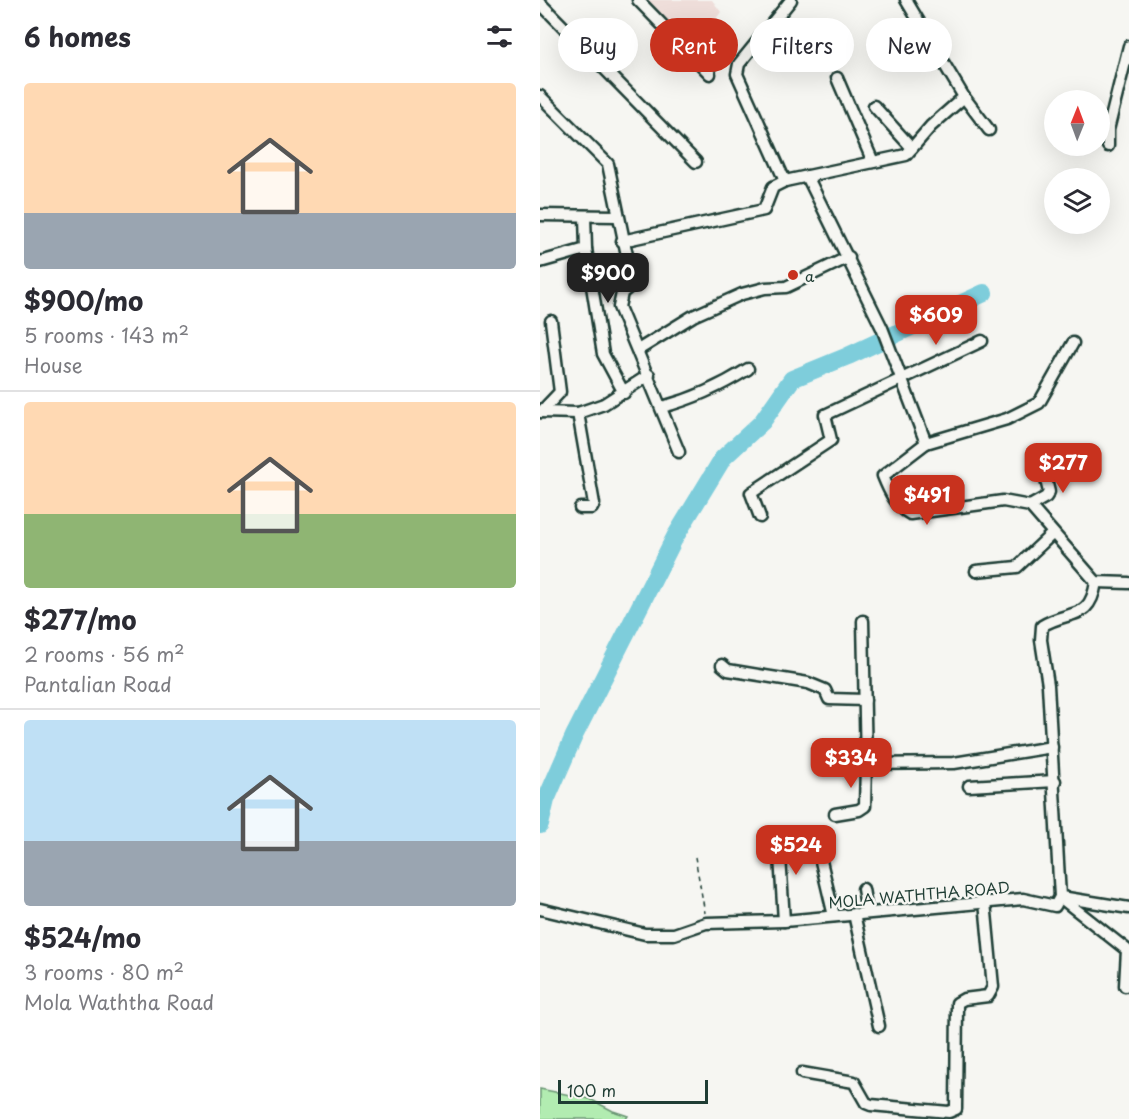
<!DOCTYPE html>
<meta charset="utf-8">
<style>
body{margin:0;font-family:"Playpen Sans",sans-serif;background:#f2f2f3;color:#2b2b33;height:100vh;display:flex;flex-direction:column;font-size:22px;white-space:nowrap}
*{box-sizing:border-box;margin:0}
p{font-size:20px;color:#7c7c81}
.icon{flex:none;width:33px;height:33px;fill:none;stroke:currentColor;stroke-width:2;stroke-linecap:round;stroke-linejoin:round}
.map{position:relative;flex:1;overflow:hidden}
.details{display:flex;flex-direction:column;background:#fff;width:540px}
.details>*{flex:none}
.banner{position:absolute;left:18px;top:18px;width:480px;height:54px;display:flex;gap:12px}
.needle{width:39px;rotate:1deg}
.buttons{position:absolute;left:504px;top:90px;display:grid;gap:12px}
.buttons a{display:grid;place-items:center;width:66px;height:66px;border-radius:50%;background:#fff;box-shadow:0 6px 24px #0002;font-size:30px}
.scale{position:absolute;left:18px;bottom:15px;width:150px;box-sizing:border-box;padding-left:6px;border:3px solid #1f3d34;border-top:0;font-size:16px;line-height:21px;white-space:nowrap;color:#1f3d34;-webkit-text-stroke:4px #f6f6f2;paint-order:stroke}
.price{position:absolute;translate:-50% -51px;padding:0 14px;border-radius:12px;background:#c8321e;color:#fff;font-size:20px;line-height:39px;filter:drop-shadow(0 2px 3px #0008)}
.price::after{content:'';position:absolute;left:50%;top:36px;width:18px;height:14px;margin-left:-9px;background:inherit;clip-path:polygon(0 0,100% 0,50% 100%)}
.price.selected{background:#222;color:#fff}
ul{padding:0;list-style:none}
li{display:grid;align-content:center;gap:12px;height:318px;padding:0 24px}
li+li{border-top:2px solid #e1e1e2}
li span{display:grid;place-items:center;height:186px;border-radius:6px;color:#555}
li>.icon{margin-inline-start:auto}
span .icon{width:108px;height:108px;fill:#fffc;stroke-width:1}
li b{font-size:26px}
h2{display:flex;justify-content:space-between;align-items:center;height:72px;padding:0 24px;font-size:26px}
.tag{padding:0 21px;border-radius:27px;background:#fff;box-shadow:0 6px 24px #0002;font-size:21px;line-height:54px}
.tag.selected{background:#c8321e;color:#fff}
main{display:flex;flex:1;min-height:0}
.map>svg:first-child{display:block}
</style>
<main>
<section class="details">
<h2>6 homes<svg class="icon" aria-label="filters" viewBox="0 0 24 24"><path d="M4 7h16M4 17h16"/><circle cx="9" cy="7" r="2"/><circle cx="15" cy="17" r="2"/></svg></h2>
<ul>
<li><span style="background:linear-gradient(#ffd9b3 70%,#9aa5b1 0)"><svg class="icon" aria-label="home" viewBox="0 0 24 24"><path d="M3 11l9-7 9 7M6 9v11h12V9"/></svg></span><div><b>$900/mo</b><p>5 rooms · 143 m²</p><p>House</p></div></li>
<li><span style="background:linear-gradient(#ffd9b3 60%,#8fb573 0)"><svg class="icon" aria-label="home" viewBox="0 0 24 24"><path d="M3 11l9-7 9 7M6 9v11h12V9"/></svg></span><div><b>$277/mo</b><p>2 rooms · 56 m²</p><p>Pantalian Road</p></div></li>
<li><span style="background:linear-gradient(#bfe0f5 65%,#9aa5b1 0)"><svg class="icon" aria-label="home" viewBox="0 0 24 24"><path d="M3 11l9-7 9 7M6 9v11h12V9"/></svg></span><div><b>$524/mo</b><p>3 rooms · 80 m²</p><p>Mola Waththa Road</p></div></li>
</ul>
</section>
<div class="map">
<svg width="589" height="1119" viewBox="0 0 589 1119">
<rect width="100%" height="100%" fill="#f6f6f2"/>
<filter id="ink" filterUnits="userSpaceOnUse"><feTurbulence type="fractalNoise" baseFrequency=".0167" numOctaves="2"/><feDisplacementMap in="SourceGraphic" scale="12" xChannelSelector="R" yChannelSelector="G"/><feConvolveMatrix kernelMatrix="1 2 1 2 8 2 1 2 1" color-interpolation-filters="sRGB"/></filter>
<g filter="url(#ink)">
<path fill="#efdeda" d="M104,0h68l9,12 -13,17 8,9 -16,17z"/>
<path fill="#b2ecb1" stroke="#689472" stroke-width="1.5" d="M0,1089l50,10 23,12 15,5 -2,3h-86z"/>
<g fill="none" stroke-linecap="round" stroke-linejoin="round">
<path stroke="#7ecddb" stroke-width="18" d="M0,825l6,-25 28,-64 101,-199 48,-79 39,-36 30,-43 56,-23 136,-63"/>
<defs>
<g id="minor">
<path d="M98,0l72,74"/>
<path d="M0,3l156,159"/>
<path d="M297,78l36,84"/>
<path d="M0,96l68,68 25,120 -11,9 -3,14 60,145"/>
<path d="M424,97l25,33"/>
<path d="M334,106l38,42"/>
<path d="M568,146v-16l21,-84"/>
<path d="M267,176l75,152 44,115 -43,33c6,15 13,30 27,38l93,-13 27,5 66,76 33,1"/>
<path d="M245,181l-48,-107 2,-10 52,-64"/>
<path d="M0,215l77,1"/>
<path d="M45,216l1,33 17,105 21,39"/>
<path d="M82,241l142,-31 9,-23 12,-6 121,-26 25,-29 33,-29 -58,-97"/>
<path d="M0,262l46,-13"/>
<path d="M98,350l55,-34 49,-22 23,-6 21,-1 63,-30"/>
<path d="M122,407c31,-8 59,-21 86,-38"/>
<path d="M0,412l38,1 26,-9 45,-29"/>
<path d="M1,412l19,-20 -9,-71"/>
<path d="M38,413l16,91 -2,4h-12"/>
<path d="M386,443l81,-24 32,-16 34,-60"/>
<path d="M490,506l16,-9 3,-5 -7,-28"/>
<path d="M220,517l-9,-24 80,-53 -6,-25 157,-74"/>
<path d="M436,571l41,-4 35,-33"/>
<path d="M323,621l3,143 88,-1 98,-16"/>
<path d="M182,665l6,5 80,13 17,7 4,9 36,1"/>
<path d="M429,786l86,-5"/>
<path d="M295,814l24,-4 6,-4 1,-42"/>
<path d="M230,845l10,11 4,65"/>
<path d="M280,857l14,59"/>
<path d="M323,889l4,23"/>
<path d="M520,897l67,53 -2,36"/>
<path d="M521,897l68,11"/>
<path d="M0,909l105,25h29l32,-11 78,-2 239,-22 32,7 5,-9 -12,-212 -7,-45 1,-14c28,-17 48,-4 54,-44"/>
<path d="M314,914l25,112"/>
<path d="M262,1073l52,9 12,21 5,2 78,7 7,-3 1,-106 7,-4 24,-3 5,-9 -8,-85"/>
</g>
</defs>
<use href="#minor" stroke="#1f3d34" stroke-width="15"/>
<path stroke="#1f3d34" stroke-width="1.5" stroke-dasharray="4.5 4.5" stroke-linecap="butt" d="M155,857l10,56"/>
<use href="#minor" stroke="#f6f6f2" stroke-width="10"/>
</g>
</g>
<circle fill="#c8321e" stroke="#f6f6f2" stroke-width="2" cx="253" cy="275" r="6"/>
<g text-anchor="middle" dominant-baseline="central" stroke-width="5" stroke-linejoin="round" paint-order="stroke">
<g font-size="15" fill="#1f3d34" stroke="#f6f6f2" text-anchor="start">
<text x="265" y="275">a</text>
</g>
<g font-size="15" fill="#1f3d34" stroke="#f6f6f2">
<text transform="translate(379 894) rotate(-5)">MOLA WATHTHA ROAD</text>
</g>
</g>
</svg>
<div class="buttons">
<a><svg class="needle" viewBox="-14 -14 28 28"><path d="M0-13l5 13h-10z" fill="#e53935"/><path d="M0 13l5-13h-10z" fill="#7c7c81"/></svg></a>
<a><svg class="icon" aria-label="layers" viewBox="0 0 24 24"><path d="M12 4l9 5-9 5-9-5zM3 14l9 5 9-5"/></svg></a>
</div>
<div class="scale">100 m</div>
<b class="price selected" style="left:68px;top:304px">$900</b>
<b class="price" style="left:396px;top:346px">$609</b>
<b class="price" style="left:523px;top:494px">$277</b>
<b class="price" style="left:387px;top:526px">$491</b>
<b class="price" style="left:311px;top:789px">$334</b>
<b class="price" style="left:256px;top:876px">$524</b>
<div class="banner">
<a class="tag">Buy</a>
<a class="tag selected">Rent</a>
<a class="tag">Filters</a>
<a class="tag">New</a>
</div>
</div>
</main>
